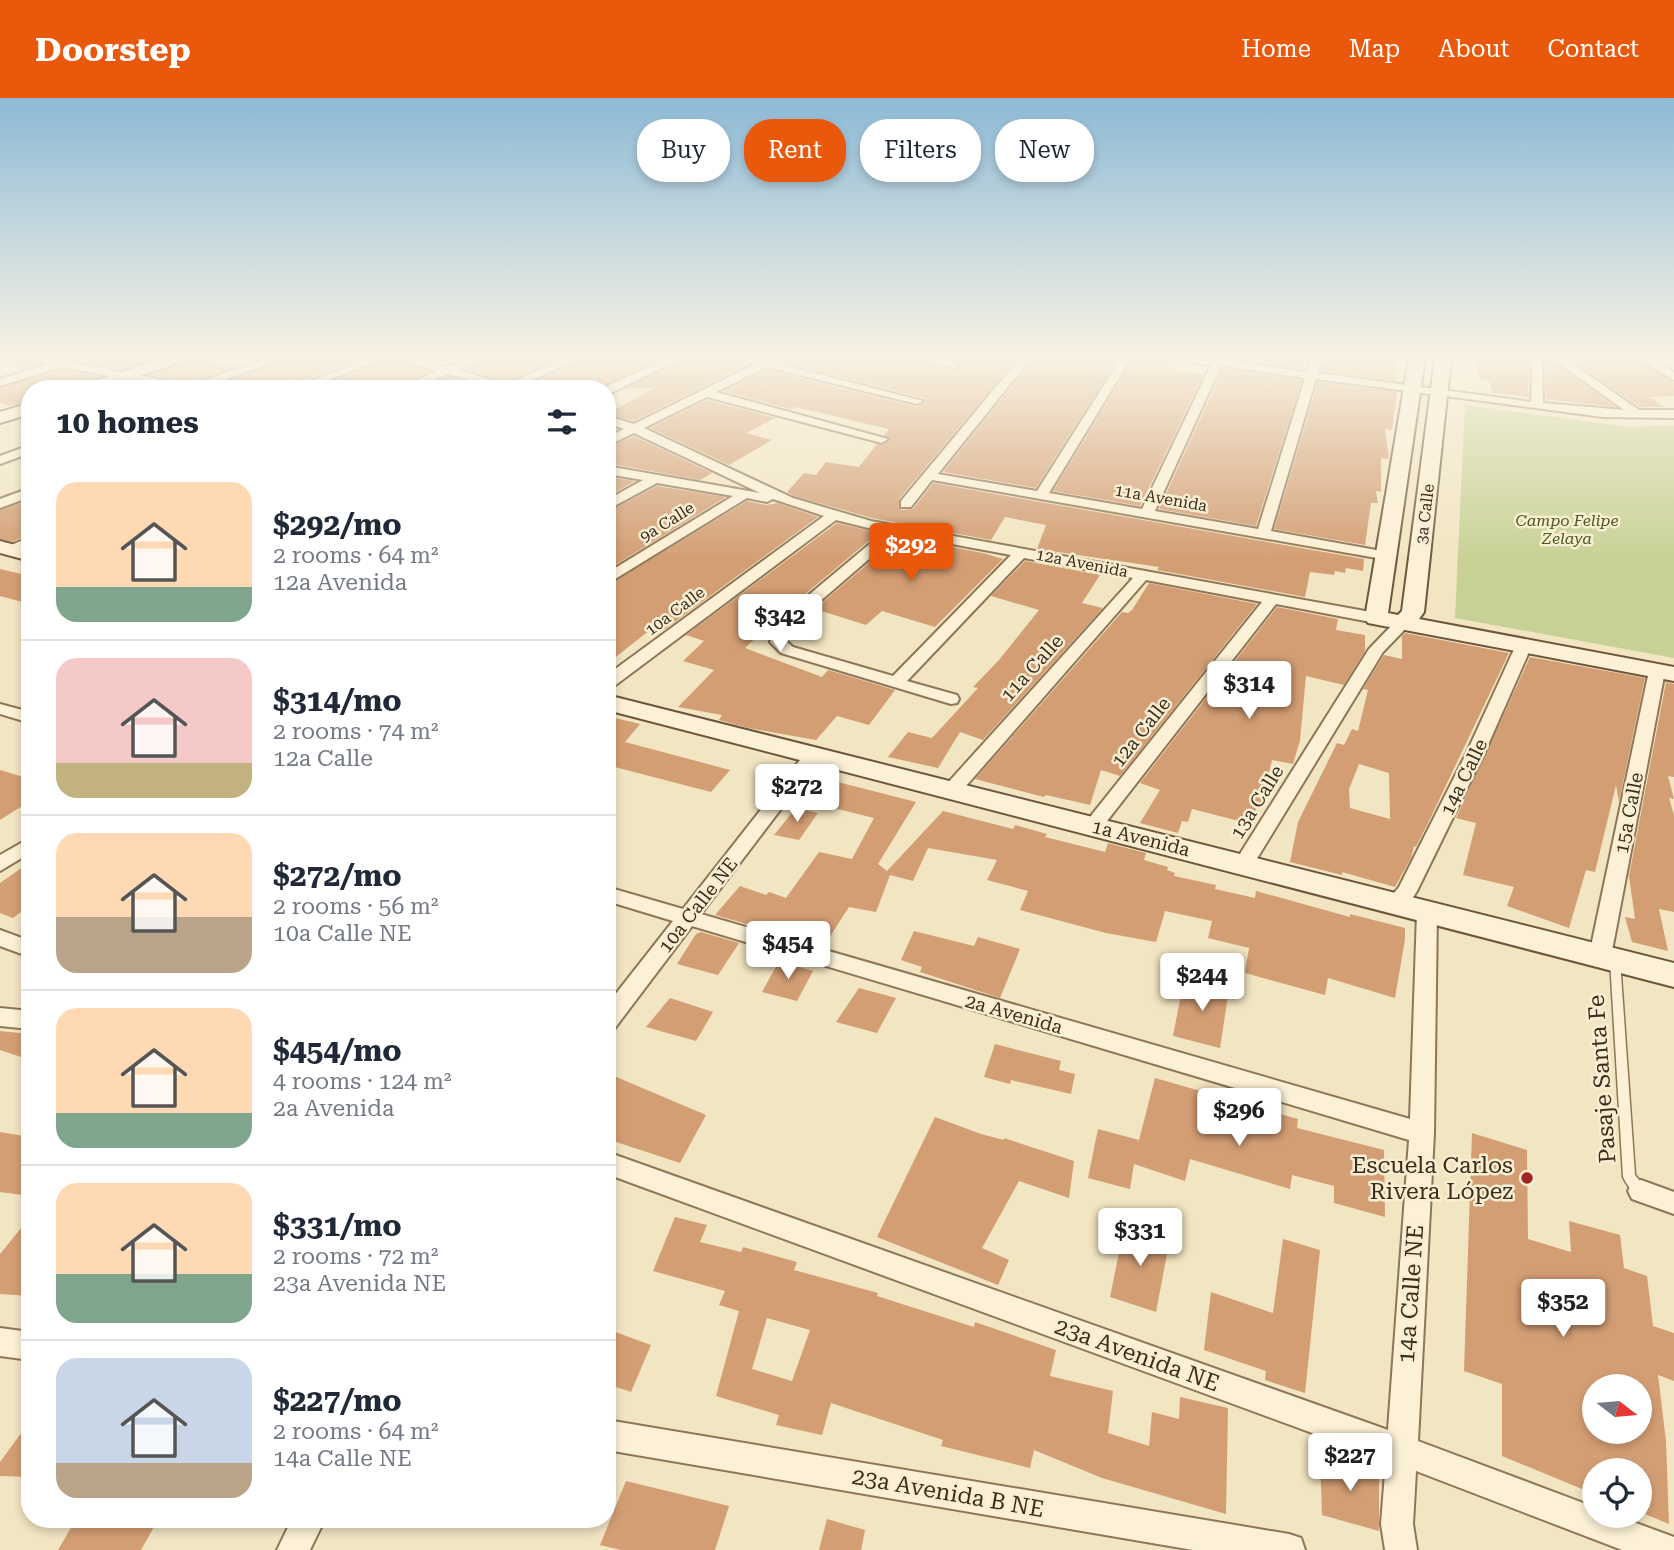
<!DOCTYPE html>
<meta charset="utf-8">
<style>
body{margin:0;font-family:"Roboto Serif",serif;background:#f6f6f7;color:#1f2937;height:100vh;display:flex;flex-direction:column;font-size:26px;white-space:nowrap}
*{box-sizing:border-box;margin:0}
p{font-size:23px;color:#747a83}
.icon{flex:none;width:38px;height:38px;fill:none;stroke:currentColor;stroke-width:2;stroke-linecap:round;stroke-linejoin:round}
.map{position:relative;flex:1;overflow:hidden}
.details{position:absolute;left:21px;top:282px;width:595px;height:1148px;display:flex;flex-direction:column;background:#fff;border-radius:28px;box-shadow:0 4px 10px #0003}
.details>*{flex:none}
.guide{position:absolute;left:637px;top:21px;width:665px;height:63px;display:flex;gap:14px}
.needle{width:46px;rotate:106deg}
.fabs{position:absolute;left:1582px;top:1276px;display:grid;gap:14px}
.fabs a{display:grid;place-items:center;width:70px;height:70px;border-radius:50%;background:#fff;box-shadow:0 4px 10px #0003;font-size:35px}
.price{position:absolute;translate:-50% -60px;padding:0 16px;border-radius:7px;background:#fff;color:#222;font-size:23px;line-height:46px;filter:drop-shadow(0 2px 4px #0008)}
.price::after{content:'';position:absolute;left:50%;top:42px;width:21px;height:16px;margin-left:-10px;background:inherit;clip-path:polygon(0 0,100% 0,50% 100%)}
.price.active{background:#ea580c;color:#fff}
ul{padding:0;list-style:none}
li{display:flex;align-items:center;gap:21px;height:175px;padding:0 35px}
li+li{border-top:2px solid #e0e1e3}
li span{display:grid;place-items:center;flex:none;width:196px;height:140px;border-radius:21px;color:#555}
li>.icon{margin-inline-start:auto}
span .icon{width:84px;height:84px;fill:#fffc;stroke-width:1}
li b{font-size:30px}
h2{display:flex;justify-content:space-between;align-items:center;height:84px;padding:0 35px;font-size:30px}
.tag{padding:0 24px;border-radius:28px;background:#fff;box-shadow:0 4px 10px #0003;font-size:24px;line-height:63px}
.tag.active{background:#ea580c;color:#fff}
header{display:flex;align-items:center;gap:42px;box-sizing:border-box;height:98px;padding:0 35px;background:#ea580c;color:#fff}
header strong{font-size:33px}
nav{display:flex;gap:38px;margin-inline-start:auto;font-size:24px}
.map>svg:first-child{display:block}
</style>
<header>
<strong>Doorstep</strong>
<nav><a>Home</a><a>Map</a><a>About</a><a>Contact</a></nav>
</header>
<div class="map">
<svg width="1674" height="1452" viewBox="0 0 1674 1452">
<rect width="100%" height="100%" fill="#f2e5c2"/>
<path fill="#c8d195" d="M1465,307l165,22 44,-2v233l-219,-40z"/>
<g fill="#d39e74" fill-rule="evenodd">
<path d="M0,260h25l14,6 -17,6 -22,-8z"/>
<path d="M62,260h94l-34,11z"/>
<path d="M190,260h12l30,10 -42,14 -39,-7 34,-12z"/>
<path d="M287,260h76l-61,23 -8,-2 -20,7 -17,-5 -22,7h-26z"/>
<path d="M388,260l41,13 -32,17h-38l-25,-7z"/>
<path d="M486,260h75l-55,23 -41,-12z"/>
<path d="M583,260h80l-62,30h-82z"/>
<path d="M684,260h51l13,6 -114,57 -27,-7 47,-26h-28z"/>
<path d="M784,260h127l42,13 8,-7 -17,-6h73l-118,141 2,11 12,-1 20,-26 431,76 -1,12 -17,-3 -1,5 -10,-2 -1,4 -24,-3 -5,25 -148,-27 2,-3 -122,-18 9,-24 -41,-8 -14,23 -119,-22 -78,-22 -7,-4 17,-19 12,2 10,-13 33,5 18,-23 6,1 6,-4 1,-3 -6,-3 5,-6 -94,-22 -5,2 -67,-18 43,-21 150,37 10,-5 -2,-4 -143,-36z"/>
<path d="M1034,260h84l-82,130 -93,-16z"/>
<path d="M1134,260h37l-4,12 37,4 -64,132 -87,-15z"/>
<path d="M1228,260h81l-4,11z"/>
<path d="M1324,260h68l1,5h3v18l-75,-10z"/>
<path d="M1474,260h55l-1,39 -35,-4 -4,-12 -8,-1z"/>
<path d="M1545,260h5l65,49 -69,-8z"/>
<path d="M1568,260h68l38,25v13l-25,1 15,10h-24z"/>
<path d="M1223,271l79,11 -46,146 -97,-17z"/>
<path d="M61,272l38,7 -18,6 -4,5h-47v13l-20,5 -10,-4v-14z"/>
<path d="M448,279l42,11h-71z"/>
<path d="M1318,284l79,10 -5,38 -7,-1 4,30 -8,-1v34l-5,-1 2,12h-7l-6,42 -91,-16z"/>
<path d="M707,302l68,18 -29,15 26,7 -43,25 -79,-37z"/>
<path d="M634,338l78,37 -12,7 -93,-17v-15z"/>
<path d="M607,379l28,4 -28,16z"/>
<path d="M657,388l69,11 -119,73v-58z"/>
<path d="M30,402v34l-18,8 -12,-3v-29z"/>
<path d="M747,403l19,4 12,-2 40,14 -153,112 -10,-3 -48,38v-78z"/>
<path d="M837,425l41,10 -106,89 -27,26 77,29 6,-7 67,20 -26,35 -32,-9 -21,24 -68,-12 -29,-8 3,-5 -44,-8 36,-37 -31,-9 21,-20 -18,-6z"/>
<path d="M899,439l84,16 20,6 -68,68 -53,-16 -16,14 -51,-16z"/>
<path d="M1025,463l75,14 -18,28 21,5 -120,132 -23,-8 -22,36 -50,-11 20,-25 24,6 46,-50 -5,-1 26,-27 40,-50 -48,-14z"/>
<path d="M0,471l30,7v28l-30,-8z"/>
<path d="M1149,485l108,21 -137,172 -19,-6 -11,35 -44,-10 -2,2 -69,-18 147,-167 6,1 4,-3z"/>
<path d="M1277,509l61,12 -2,11 29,5v16l-21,34 -38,-9 -6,64 -7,24 -21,-4 -11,47 -4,-1 -6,18 -59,-15 -4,13 -6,-1 -4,12 -38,-10 20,-33 -20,-7z"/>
<path d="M1405,535l104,20 -80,168 -13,26 -2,-1 -3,12 -16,29 -53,-15v3l-52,-13 8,-40 39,-79 7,2 8,-16 6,2 10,-41 -5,-1 21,-34 18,4v-23zM1359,666l30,9 1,46 -40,-11 -1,-19z"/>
<path d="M1530,559l115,21 -26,124 -3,-17 -21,87 -9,-2 -17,58 -62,-22 7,-19 -51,-12 13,-52 -20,-5z"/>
<path d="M1666,584l8,2v93l-6,-1 6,23 -5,-1 5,17v97l-15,-3 9,42 -36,-9 -7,-25 10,2 -6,-43z"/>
<path d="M607,618l33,8 -15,18 105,28 -19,22 -104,-27z"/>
<path d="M0,672l30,9v22l-30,19z"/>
<path d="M822,680l94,24 -38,62 9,7 56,-60 70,18 2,-4 32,9 -2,3 60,15 3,-9 38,10 -2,7 24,7 -1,3 8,3 -1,3 42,9 -1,4 40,9 1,-7 94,26v-3l55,14v11l-10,59 -67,-20 -3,17 -80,-22 4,-25 -41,-10 4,-17 -47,-10 -9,31 -50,-9 -86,-23 8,-19 -41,-11 10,-20 -69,-12 -15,33 -23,-6 -14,37 -27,-5 -20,31 -51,-16 -4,6 -22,-5 -2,2 -35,-10 25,-29 26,9 3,-3 17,6 33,-46 33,7 22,-41 -69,-17z"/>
<path d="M796,710l22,5 -19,27 -25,-5z"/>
<path d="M30,764v43l-17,13 -13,-5v-30z"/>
<path d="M914,833l60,15 4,-9 42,12 -20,49 -80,-26 2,-5 -21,-7z"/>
<path d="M701,834l38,11 -21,32 -41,-11 19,-30z"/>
<path d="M779,863l34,10 -16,30 -35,-9z"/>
<path d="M1184,881l45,10 -9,59 -47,-12z"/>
<path d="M859,890l37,10 -19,35 -41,-11z"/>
<path d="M670,900l43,14 -17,29 -50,-14z"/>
<path d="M0,933l30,3v26l-30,-10z"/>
<path d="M995,946l66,17 -2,9 16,4 -4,20 -60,-14 -1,4 -26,-7z"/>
<path d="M614,978l92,39 -26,48 -73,-24v-53z"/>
<path d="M1155,980l143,41 -1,9 87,22 1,67 -51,-14v-17l-42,-11 -2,14 -100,-30 -5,22 -51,-17 -4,25 -42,-11 10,-49 41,11z"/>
<path d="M935,1019l46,17 23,6v-2l70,23 -5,37 -50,-17 -37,67 27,12 -11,25 -121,-48z"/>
<path d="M0,1034l30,5v59l-30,-4z"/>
<path d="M1472,1035l55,17 1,89 43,13 -2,-31 51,14 4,33 23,8 6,50 21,7v48l-16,-6 8,66 3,83 -29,-12v-42h-46v24l-92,-38v-72l-38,-13zM1594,1288h46v46h-46z"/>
<path d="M30,1119v79l-30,-2v-40z"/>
<path d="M675,1119l32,8 -7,17 41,10 2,-5 54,15 -3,8 84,23 -1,3 97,31 1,-5 81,28 -6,26 63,15 -5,42 41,13 3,-34 27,7 1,-22 48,11 -2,106 -124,-36 -68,-28 -4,18 -89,-22 2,-6 -112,-37 -9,32 -46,-10 3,-10 -63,-19 23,-85 -20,-6 6,-14 -72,-20zM767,1220l43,12 -18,51 -40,-12z"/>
<path d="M1125,1125l45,15 -14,74 -46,-15z"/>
<path d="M1283,1141l37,11 -15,143 -40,-13 1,-9 -62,-21 7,-58 62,21z"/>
<path d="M607,1231l44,16 -20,47 -24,-8z"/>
<path d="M30,1323v56l-30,-1v-14z"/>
<path d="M1320,1358l59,15v60l-57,-16z"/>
<path d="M626,1383l103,25 -14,44h-94l-21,-5z"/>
<path d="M76,1421h52l26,8 -13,23h-83z"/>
<path d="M827,1421l38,11 -4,20h-42z"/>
</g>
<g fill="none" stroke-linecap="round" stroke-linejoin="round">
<defs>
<path id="lane" d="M1615,858l4,1 1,3 15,215 13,16 -2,4c-11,4 -19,-10 -23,-18l-13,-217 1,-3z"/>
<g id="street">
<path d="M28,260h21l141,27 79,-27h15l-81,30h-31l-111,-21 -61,19v-7l48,-15z"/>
<path d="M370,260h15l-77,30h-15z"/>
<path d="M396,260h17l33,9 24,-9h14l-26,12 48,14 61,-26h14l-67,30h-16l-50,-14 -35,14h-14l37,-17z"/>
<path d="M669,260h13l-71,35 -4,1v-6h-4z"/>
<path d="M738,260h43l-6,5 148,38 -6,3 -151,-37 -50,25 172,47 -6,4 -175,-46 -63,31 149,70 78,23 505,92 8,5 -8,5 -100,-19 -176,226h-14l-3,-4 3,-4 176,-220 -116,-22 -187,214 -7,2 -9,-6 2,-4 188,-208 -109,-20 -117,123 50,14 2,4 -2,4 -6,1 -170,-51 -11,-11 4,-18 110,-92 -48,-12 -223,167 -6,1v-13l217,-159 -51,-17 -6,3 -20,-4 -140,86v-11l126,-77 -76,-13 -50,27v-10l36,-20 -36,-6v-8l153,27 -126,-60 -27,13v-9l17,-8 -17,-6v-7l27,8 121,-60zM898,436l113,21 -118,121 -100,-29 -7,-6 2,-12z"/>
<path d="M914,260h21l24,7 -5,3z"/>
<path d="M1020,260h11l-93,116 99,17 84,-133h10l-82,135 93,16 69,-144 -28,-4 -5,-3h47l-1,2 83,12 5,-14h10l-4,15 213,29 1,-44h10l1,45 81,7 -72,-52h12l75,52h35v8l-71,-1 -287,-38 -45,152 122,22v6l-5,1 -456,-80 -21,27h-10v-6zM1221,268l84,12 -47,151 -103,-18z"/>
<path d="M1638,260h12l24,14v8z"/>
<path d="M30,347v8l-30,11v-8z"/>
<path d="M30,390v9l-30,11v-9z"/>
<path d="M30,439v9l-21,7 -7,-4z"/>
<path d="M1402,521l8,5 -27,28 -133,218h-14l-3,-5 136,-216 27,-28z"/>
<path d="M1524,542l8,5 -48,109 -67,137c-7,12 -15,22 -29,18l-3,-5 14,-17 67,-133 50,-109z"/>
<path d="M1657,568l8,5 -54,285 -3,6 -8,2 -8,-2 -3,-6 60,-285z"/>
<path d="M0,606l30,8v11l-30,-9z"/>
<path d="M813,652l9,5 -121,159 709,205 7,-207 3,-5 7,-2 7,2 3,5 -3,221 -16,308 176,66v9h23l57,21v13h-52l-206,-79 -3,53 4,26h-32l-4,-26 5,-64 -779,-286v-22l781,278 21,-290 -717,-214 -77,102 -8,3v-26l66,-84 -66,-20v-14l76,22 124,-158z"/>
<path d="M30,740v15l-30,18v-16z"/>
<path d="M0,832l30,11v16l-30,-11z"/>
<path d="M0,910l30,3v18l-30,-3z"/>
<path d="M1641,1082l33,12v22l-42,-15 -4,-8 4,-8z"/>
<path d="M0,1230l30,4v28l-30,-4z"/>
<path d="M607,1322l682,114 12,4 4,12h-112l-586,-100z"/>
<path d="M292,1421h33l-15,31h-33z"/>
</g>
<g id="secondary">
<path d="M164,260h23l-3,3 -81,27h-23l2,-3z"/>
<path d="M1409,260h16l-37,255 10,2 4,-4 33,-253h16l-27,254 -5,7 255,48v14l-306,-58 -3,-5z"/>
<path d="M30,305v11l-30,9v-11z"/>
<path d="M0,443l30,8v12l-30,-8z"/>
<path d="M607,597l1067,268v24l-1067,-277z"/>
</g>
</defs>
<use href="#lane" stroke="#8e7657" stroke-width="3"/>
<use href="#street" stroke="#8e7657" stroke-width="4"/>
<use href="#secondary" stroke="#6f563a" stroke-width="4"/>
<use href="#lane" fill="#fcf1d6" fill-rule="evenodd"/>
<use href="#street" fill="#fcf1d6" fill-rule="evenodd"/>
<use href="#secondary" fill="#fcf1d6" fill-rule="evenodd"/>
</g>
<linearGradient id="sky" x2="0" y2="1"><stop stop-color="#8dbad6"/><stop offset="0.56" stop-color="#f9f3e4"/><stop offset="1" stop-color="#f9f3e4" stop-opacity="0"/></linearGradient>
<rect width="1674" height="463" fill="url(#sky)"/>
<circle fill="#a22422" stroke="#f8eed2" stroke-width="2.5" cx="1527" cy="1080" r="7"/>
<g text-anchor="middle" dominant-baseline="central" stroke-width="5" stroke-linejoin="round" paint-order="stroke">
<g font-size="16" fill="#3c2d1d" stroke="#f8eed2">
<text transform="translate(1161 400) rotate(10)">11a Avenida</text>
<text transform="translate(1425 416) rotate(-83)">3a Calle</text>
<text transform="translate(667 424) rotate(-32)">9a Calle</text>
<text transform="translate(1082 465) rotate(11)">12a Avenida</text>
<text transform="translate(675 513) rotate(-37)">10a Calle</text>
</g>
<g font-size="16" font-style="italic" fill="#4a5a21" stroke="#f8eed2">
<text x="1567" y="422">Campo Felipe<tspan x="1567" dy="18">Zelaya</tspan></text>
</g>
<g font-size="19" fill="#3c2d1d" stroke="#f8eed2">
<text transform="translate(1032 570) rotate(-48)">11a Calle</text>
<text transform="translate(1141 634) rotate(-52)">12a Calle</text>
<text transform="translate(1464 679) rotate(-64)">14a Calle</text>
<text transform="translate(1257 704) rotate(-58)">13a Calle</text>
<text transform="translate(1629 715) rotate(-79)">15a Calle</text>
<text transform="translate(1141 740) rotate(14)">1a Avenida</text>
<text transform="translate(698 807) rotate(-52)">10a Calle NE</text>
<text transform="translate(1014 916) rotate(16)">2a Avenida</text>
</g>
<g font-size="23" fill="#3c2d1d" stroke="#f8eed2">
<text transform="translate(1602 981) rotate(-94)">Pasaje Santa Fe</text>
<text transform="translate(1411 1196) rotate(-86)">14a Calle NE</text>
<text transform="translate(1137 1257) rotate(20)">23a Avenida NE</text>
<text transform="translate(948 1395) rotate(10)">23a Avenida B NE</text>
</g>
<g font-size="23" fill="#3c2d1d" stroke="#f8eed2" text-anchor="end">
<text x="1513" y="1067">Escuela Carlos<tspan x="1513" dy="26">Rivera López</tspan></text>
</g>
</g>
</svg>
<div class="fabs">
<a><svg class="needle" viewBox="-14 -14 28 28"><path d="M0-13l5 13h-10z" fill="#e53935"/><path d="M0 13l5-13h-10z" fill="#747a83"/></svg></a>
<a><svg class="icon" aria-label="locate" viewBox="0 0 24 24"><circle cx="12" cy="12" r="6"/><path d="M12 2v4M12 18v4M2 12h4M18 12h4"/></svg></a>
</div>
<b class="price active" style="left:911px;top:485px">$292</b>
<b class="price" style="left:780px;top:556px">$342</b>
<b class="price" style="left:1249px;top:623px">$314</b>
<b class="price" style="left:797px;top:726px">$272</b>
<b class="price" style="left:788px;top:883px">$454</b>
<b class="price" style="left:1202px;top:915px">$244</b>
<b class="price" style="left:1239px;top:1050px">$296</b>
<b class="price" style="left:1140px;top:1170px">$331</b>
<b class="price" style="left:1563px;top:1241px">$352</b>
<b class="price" style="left:1350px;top:1395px">$227</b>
<div class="guide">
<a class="tag">Buy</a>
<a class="tag active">Rent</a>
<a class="tag">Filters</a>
<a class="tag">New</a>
</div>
<section class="details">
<h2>10 homes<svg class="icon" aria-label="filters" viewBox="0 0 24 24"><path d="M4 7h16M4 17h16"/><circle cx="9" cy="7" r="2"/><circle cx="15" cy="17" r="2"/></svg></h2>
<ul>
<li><span style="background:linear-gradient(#ffd9b3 75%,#7fa58c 0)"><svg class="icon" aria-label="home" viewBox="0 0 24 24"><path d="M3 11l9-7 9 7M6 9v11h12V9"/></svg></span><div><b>$292/mo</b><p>2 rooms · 64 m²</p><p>12a Avenida</p></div></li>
<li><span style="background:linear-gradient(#f6c9c9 75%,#c2b280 0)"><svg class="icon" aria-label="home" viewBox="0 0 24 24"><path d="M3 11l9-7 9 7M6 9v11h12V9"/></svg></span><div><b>$314/mo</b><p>2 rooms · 74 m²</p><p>12a Calle</p></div></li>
<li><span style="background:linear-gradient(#ffd9b3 60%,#b9a48a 0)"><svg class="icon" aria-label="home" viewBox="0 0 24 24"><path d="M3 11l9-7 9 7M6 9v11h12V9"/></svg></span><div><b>$272/mo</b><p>2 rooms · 56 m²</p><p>10a Calle NE</p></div></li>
<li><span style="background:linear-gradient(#ffd9b3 75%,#7fa58c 0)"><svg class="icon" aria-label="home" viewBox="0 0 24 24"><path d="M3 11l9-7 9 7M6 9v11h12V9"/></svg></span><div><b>$454/mo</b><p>4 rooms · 124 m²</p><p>2a Avenida</p></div></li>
<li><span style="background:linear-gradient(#ffd9b3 65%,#7fa58c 0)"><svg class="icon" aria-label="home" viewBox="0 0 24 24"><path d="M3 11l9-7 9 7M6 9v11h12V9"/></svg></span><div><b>$331/mo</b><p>2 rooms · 72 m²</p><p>23a Avenida NE</p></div></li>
<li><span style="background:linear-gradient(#c9d6e8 75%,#b9a48a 0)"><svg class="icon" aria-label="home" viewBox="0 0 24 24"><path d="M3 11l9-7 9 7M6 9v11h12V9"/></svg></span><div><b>$227/mo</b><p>2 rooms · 64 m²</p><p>14a Calle NE</p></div></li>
</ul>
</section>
</div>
